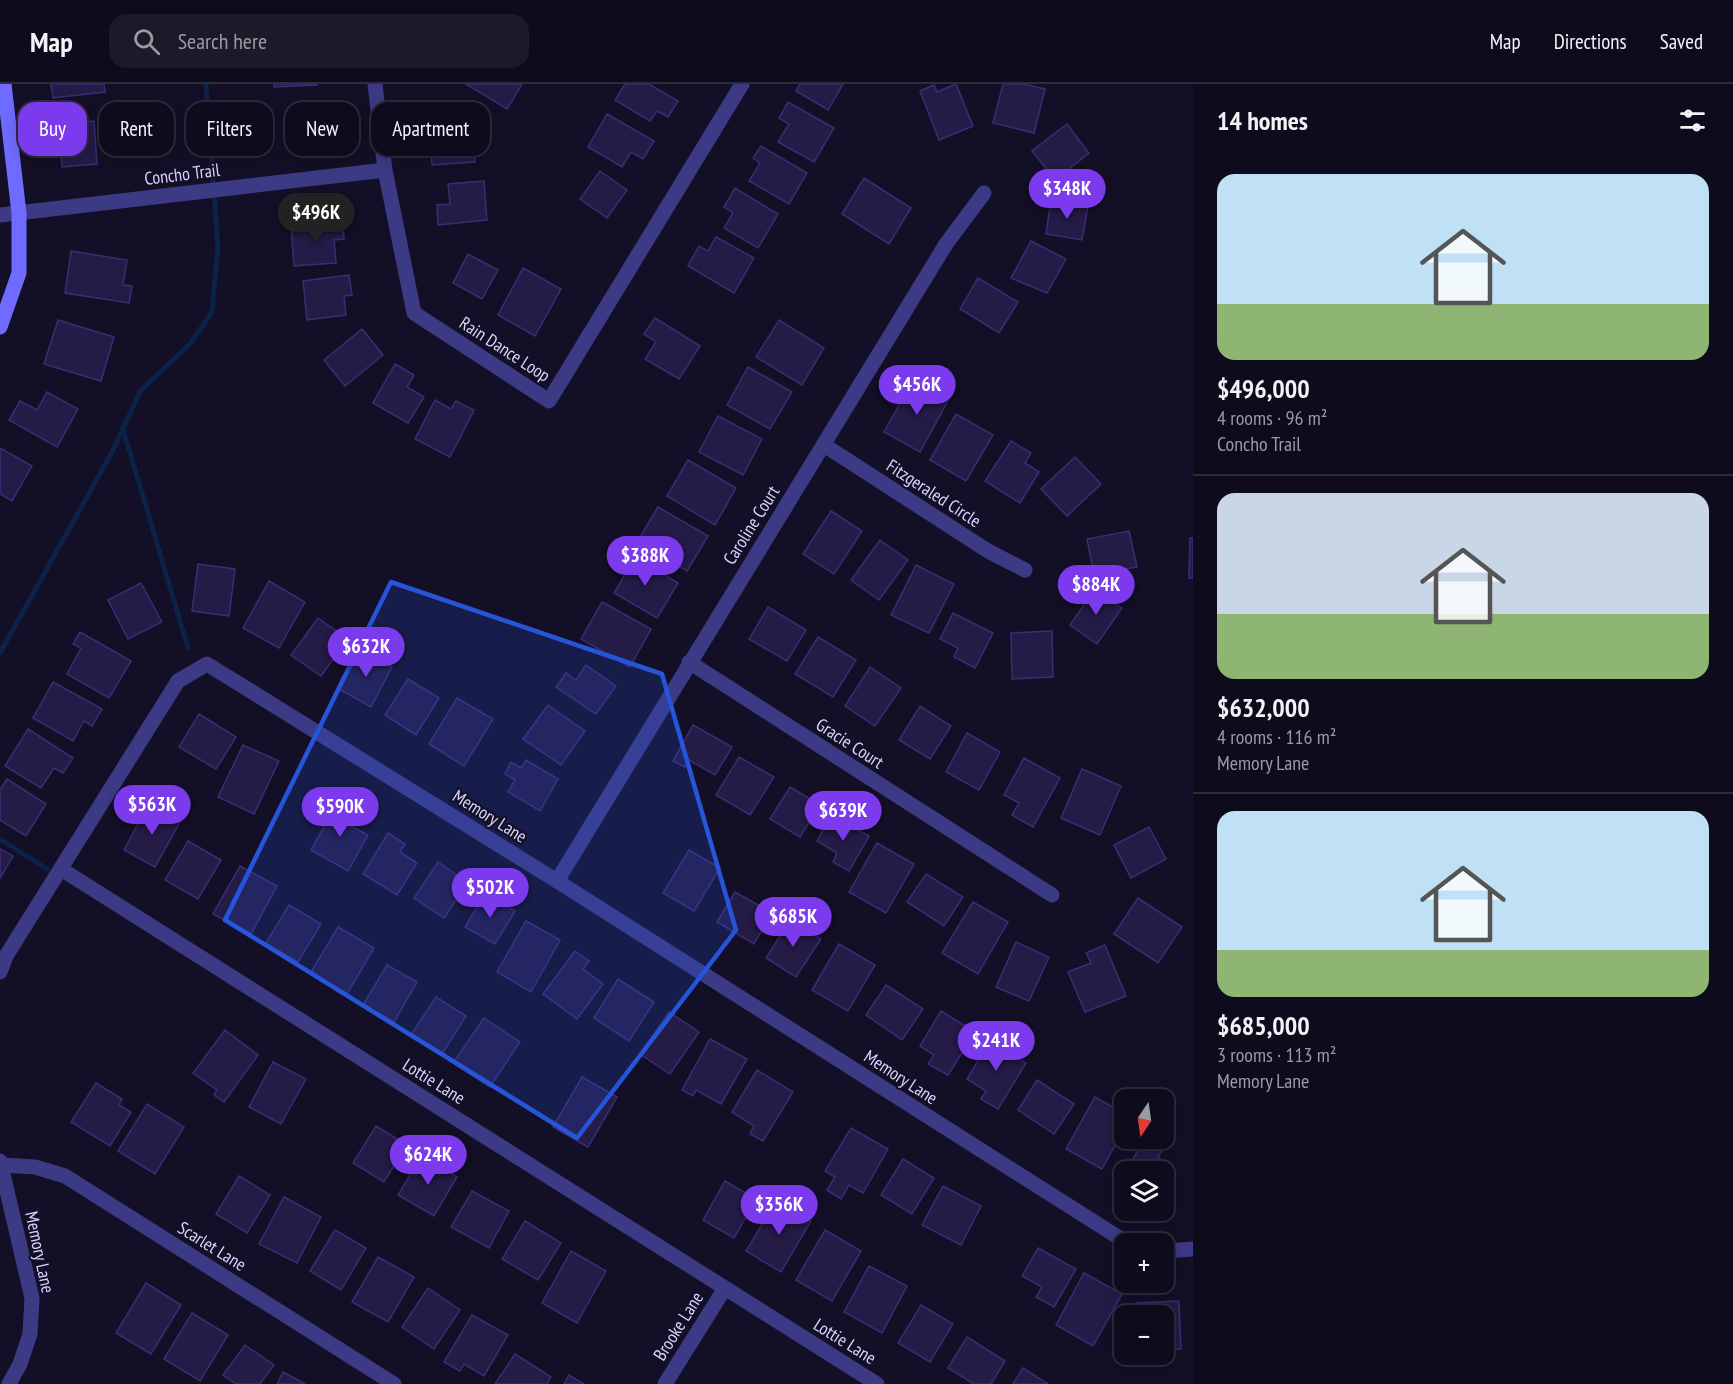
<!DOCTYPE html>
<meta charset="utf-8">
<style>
body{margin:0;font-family:"PT Sans Narrow",sans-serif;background:#1c1929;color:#f1f3f6;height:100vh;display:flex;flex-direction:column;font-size:22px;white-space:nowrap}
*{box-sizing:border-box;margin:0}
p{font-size:20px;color:#9b9ba3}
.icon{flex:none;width:33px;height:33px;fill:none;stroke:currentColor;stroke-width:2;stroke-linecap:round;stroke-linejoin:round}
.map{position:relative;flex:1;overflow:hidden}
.side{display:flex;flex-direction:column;background:#0e0b1c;width:540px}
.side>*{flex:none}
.top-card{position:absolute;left:18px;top:18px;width:570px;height:54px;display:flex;gap:12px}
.needle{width:39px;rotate:193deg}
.fabs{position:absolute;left:1114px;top:1005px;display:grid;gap:12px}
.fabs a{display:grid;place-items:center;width:60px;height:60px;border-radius:12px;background:#0e0b1c;box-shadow:0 3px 15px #0003,0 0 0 2px #2e2b3b;font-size:30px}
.price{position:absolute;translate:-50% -51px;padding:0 14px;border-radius:21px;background:#7c3aed;color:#fff;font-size:20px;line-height:39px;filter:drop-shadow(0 2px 3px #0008)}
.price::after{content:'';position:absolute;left:50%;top:36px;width:18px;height:14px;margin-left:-9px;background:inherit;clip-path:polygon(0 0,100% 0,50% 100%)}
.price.active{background:#222;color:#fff}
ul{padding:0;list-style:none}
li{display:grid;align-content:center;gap:12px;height:318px;padding:0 24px}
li+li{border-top:2px solid #2e2b3b}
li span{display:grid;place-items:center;height:186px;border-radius:18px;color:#555}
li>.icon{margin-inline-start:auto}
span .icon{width:108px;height:108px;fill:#fffc;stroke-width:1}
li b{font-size:26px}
h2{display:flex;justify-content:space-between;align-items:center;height:72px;padding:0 24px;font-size:26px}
.tag{padding:0 21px;border-radius:18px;background:#0e0b1c;box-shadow:0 3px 15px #0003,0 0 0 2px #2e2b3b;font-size:21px;line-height:54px}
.tag.active{background:#7c3aed;color:#fff}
header{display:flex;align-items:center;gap:36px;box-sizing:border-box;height:84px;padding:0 30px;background:#0e0b1c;border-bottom:2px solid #2e2b3b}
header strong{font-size:28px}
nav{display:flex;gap:33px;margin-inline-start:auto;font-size:21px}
.search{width:420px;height:54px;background:#1c1929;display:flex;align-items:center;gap:15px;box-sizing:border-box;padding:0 21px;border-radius:18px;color:#9b9ba3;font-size:22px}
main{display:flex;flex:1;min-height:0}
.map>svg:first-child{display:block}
</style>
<header>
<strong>Map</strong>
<div class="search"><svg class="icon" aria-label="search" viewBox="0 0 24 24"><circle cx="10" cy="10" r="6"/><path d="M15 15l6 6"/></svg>Search here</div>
<nav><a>Map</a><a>Directions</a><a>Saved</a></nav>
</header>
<main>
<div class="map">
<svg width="1193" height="1300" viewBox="0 0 1193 1300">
<rect width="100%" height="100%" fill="#130f26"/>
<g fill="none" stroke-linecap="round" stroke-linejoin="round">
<g stroke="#0c2248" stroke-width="5">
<path d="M123,345l65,219"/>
<path d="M0,569l112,-201 29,-62 48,-45 23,-33 6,-65 -12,-163"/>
<path d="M0,755l47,30"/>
</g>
</g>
<g fill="#241b47" stroke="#3b2d73" stroke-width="1.5">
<path d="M51,0h53l1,8 -52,6z"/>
<path d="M274,0h43v1l-43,2z"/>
<path d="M466,0h56l-15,25z"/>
<path d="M625,0h24l29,17 -10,16 -11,-6 -7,10 -35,-21z"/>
<path d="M800,0h43l-15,26 -32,-19z"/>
<path d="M956,0l17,42 -34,14 -19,-49 14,-6 3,7z"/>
<path d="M1003,0h21l21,5 -11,44 -41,-10z"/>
<path d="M788,18l46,26 -20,34 -36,-20 11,-18 -10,-6z"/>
<path d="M607,30l47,27 -11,18 -12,-7 -9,15 -34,-20z"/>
<path d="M472,34l3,44 -43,3 -3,-44z"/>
<path d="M94,37l3,43 -35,3 -2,-44z"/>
<path d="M1067,40l22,29 -34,27 -23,-29z"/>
<path d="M761,62l46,27 -18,31 -40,-23 11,-18 -7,-5z"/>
<path d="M600,87l27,19 -20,28 -27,-19z"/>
<path d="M864,94l47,30 -22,36 -47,-30z"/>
<path d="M484,97l3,39 -49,5 -1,-20 13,-1 -2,-20z"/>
<path d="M735,104l43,26 -20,34 -34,-20 9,-15 -9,-6z"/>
<path d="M1051,115l37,7 -6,34 -36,-6z"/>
<path d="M343,139l1,16 -10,1 2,23 -42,3 -3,-39z"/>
<path d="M716,153l38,21 -20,35 -46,-27 11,-20 9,5z"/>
<path d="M1031,157l35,18 -19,34 -36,-15z"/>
<path d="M71,167l56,9 -4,25 9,1 -3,17 -64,-10z"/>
<path d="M468,170l30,16 -16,29 -29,-16z"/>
<path d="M523,184l38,21 -26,47 -37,-21z"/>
<path d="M349,191l3,20 -8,1 2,19 -39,5 -4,-39z"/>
<path d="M978,194l40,24 -19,31 -39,-24z"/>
<path d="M655,234l45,28 -21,33 -34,-20 11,-17 -12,-8z"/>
<path d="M58,236l56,17 -13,44 -57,-17z"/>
<path d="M779,236l45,28 -22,37 -46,-28z"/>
<path d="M362,245l21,26 -38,31 -21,-26z"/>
<path d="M395,280l19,11 -7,12 17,10 -16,26 -35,-20z"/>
<path d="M748,283l44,25 -22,37 -43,-24z"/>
<path d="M913,296l36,19 -29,53 -36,-20z"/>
<path d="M47,308l31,17 -21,38 -48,-27 11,-19 17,9z"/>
<path d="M435,316l16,9 5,-8 18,9 -24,47 -35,-18z"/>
<path d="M956,330l37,21 -27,46 -36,-21z"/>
<path d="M718,332l44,23 -19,36 -44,-23z"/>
<path d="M1011,357l20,12 -6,10 14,9 -19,31 -35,-22z"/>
<path d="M0,364l32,18 -20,35 -12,-7z"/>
<path d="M1075,373l26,27 -34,32 -26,-27z"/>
<path d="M688,376l48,28 -21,37 -48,-29z"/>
<path d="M658,423l50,29 -21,35 -50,-29z"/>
<path d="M831,427l31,20 -28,43 -31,-20z"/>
<path d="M1129,447l8,36 -43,8 -7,-36z"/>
<path d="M1190,454h3v40h-4z"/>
<path d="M880,456l28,20 -29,40 -28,-20z"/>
<path d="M628,469l50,30 -21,35 -43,-25 15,-25 -7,-4z"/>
<path d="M198,480l37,5 -6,47 -37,-5z"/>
<path d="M916,481l38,19 -25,49 -38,-18z"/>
<path d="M269,497l36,21 -26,46 -36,-20z"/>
<path d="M141,499l21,39 -34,17 -20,-39z"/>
<path d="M1095,505l27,19 -25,36 -27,-19z"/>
<path d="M602,518l49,27 -21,38 -49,-28z"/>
<path d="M768,523l38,23 -19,31 -38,-22z"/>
<path d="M953,529l40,20 -18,35 -21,-11 4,-9 -18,-9z"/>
<path d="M318,534l30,21 -27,37 -30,-21z"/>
<path d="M1052,547l1,46 -41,2 -1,-46z"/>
<path d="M80,548l51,29 -22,37 -42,-24 14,-26 -8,-4z"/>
<path d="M818,553l38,23 -23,37 -38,-23z"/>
<path d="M361,566l31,17 -21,40 -32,-18z"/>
<path d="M586,581l30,21 -20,28 -40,-27 10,-14 10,7z"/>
<path d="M870,583l31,21 -26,38 -30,-20z"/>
<path d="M408,595l31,19 -23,37 -31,-20z"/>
<path d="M53,598l49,27 -10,17 -8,-5 -11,20 -40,-23z"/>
<path d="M457,614l36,21 -29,47 -35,-22z"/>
<path d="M548,621l37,26 -24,34 -38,-26z"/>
<path d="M920,622l31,20 -21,33 -31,-19z"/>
<path d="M199,630l37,23 -20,32 -37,-22z"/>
<path d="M693,641l39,22 -17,28 -26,-15 -4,7 -12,-6z"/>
<path d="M28,645l45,29 -10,15 -9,-5 -13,20 -36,-22z"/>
<path d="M967,649l33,19 -21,38 -33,-18z"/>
<path d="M243,661l36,16 -25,53 -36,-17z"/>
<path d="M739,673l35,20 -24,38 -34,-20z"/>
<path d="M1024,674l36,20 -27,49 -21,-12 7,-12 -15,-8z"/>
<path d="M526,676l32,19 -18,32 -32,-19 7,-12 -10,-6 6,-12 10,6z"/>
<path d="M1082,685l39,17 -21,49 -39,-17z"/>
<path d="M7,695l39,25 -20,32 -26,-16v-30z"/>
<path d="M790,703l30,18 -20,32 -30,-18z"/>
<path d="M338,718l18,10 -7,13 19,10 -20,36 -37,-21z"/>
<path d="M148,721l32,17 -25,45 -31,-17z"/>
<path d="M831,731l38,21 -20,35 -16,-9 4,-9 -20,-12z"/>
<path d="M1149,743l17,32 -35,19 -17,-33z"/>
<path d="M388,749l17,11 -5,8 17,11 -20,32 -34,-21z"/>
<path d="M188,757l33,19 -23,39 -33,-19z"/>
<path d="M877,759l37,21 -28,49 -37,-21z"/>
<path d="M0,765l13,7 -13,22z"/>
<path d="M689,766l31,18 -26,43 -31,-18z"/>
<path d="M438,778l30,21 -24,35 -30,-20z"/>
<path d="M240,782l37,20 -26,48 -38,-20z"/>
<path d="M926,790l37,23 -19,29 -37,-24z"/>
<path d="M735,808l37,21 -18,31 -37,-22z"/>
<path d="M485,809l30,18 -20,33 -30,-17z"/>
<path d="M1138,814l44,29 -24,36 -44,-29z"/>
<path d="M973,818l35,20 -30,52 -36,-21z"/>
<path d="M289,821l32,19 -23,38 -32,-19z"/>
<path d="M790,836l31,19 -25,38 -30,-19z"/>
<path d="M526,837l34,19 -29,52 -34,-20z"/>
<path d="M338,843l36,21 -27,46 -36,-22z"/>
<path d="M1016,858l33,15 -20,44 -33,-14z"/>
<path d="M839,860l36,21 -27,46 -36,-21z"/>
<path d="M1105,861l21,51 -41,16 -17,-40 23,-9 -5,-10z"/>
<path d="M575,867l14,10 -6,8 20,15 -26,35 -34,-25z"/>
<path d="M387,881l30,17 -23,40 -31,-17z"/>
<path d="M618,895l36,23 -25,39 -35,-23z"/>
<path d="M886,901l37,24 -21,31 -36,-25z"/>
<path d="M436,913l30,19 -24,38 -31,-19z"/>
<path d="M941,927l34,21 -27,43 -20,-11 6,-9 -14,-9z"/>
<path d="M669,928l30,20 -29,42 -30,-20z"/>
<path d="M484,934l36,24 -30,45 -37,-24z"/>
<path d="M225,946l33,25 -34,47 -10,-7 3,-5 -24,-17z"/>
<path d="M993,951l11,7 -3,6 25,15 -28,46 -17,-10 5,-8 -19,-12z"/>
<path d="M710,955l37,20 -26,45 -25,-14 -3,6 -11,-6z"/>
<path d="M273,978l33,17 -25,45 -32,-17z"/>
<path d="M757,986l36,22 -30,49 -13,-7 4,-8 -22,-14z"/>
<path d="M582,993l35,20 -29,50 -35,-20z"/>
<path d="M1037,996l37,24 -20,30 -36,-24z"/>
<path d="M96,999l26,16 -3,6 12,7 -21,34 -39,-24z"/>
<path d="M1095,1013l30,17v13l-23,42 -36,-20z"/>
<path d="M147,1020l37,23 -29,47 -37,-23z"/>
<path d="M376,1042l31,19 -23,37 -31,-19z"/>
<path d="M851,1044l37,21 -25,44 -14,-8 -8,14 -14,-9 8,-13 -10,-6z"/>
<path d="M1144,1055l18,11 -4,8 12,7 -6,12v-5h-38z"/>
<path d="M422,1071l35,22 -23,39 -36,-21z"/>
<path d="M903,1075l31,19 -22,36 -31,-19z"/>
<path d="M239,1092l31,19 -23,38 -31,-19z"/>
<path d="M725,1097l31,18 -22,39 -31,-18z"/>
<path d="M943,1102l38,20 -20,39 -39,-20z"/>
<path d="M472,1107l37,20 -20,37 -38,-21z"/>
<path d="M284,1113l37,20 -24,46 -38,-19z"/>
<path d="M777,1116l34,21 -30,51 -35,-21z"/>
<path d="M525,1137l36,22 -23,37 -36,-21z"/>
<path d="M335,1146l31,18 -25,42 -31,-19z"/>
<path d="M825,1146l36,21 -29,50 -36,-21z"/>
<path d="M1038,1164l38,21 -22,38 -18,-10 6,-10 -20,-11z"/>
<path d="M571,1167l35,20 -29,52 -35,-20z"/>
<path d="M378,1173l36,20 -26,45 -36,-20z"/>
<path d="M869,1182l38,20 -25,47 -38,-21z"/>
<path d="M1084,1189l38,21 -29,52 -37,-21z"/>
<path d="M146,1199l35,22 -30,49 -35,-21z"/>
<path d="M428,1204l32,22 -26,39 -32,-22z"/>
<path d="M1179,1217l2,48 -12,1 1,9 -16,1v-6h10v-38h-27l-1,-13z"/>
<path d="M921,1221l32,19 -23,38 -32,-19z"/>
<path d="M192,1229l36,22 -28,46 -36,-22z"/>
<path d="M472,1231l36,20 -24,41 -20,-12 -4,7 -16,-9z"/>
<path d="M967,1253l38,24 -14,23h-17l-26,-16z"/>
<path d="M245,1261l29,20 -14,19h-24l-13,-9z"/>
<path d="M515,1270l36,23 -4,7h-52z"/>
<path d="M1023,1284l25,16h-35z"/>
<path d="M283,1288l22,12h-28z"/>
<path d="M569,1291l15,9h-20z"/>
</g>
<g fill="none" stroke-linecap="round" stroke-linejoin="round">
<g stroke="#3d3a85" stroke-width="15">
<path d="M375,0l10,86 29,143 135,88 193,-317"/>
<path d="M0,131l385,-45"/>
<path d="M824,361l164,106 37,19"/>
<path d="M689,578l363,233"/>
<path d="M61,785l816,515"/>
<path d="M557,797l389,-637 38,-51"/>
<path d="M0,888l6,-16 172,-275 29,-17 350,217 572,363"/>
<path d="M0,1077l32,137 -2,36 -10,30 -11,20"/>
<path d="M1,1081l34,2 30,9 329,208"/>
<path d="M1164,1167l29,-2"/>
<path d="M665,1300l60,-96"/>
</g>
<path stroke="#6f6bff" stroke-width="15" d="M0,243l19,-54v-60l-15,-129"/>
</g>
<path fill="#2655da" fill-opacity="0.2" stroke="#2655da" stroke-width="4.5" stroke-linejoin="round" d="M391,498l271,92 74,256 -159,208 -352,-218z"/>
<g text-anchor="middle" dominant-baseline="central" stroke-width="4.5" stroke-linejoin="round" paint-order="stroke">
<g font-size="18" fill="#d9d4ff" stroke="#130f26">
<text transform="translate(182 90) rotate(-7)">Concho Trail</text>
<text transform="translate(505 265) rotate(33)">Rain Dance Loop</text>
<text transform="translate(934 409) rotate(33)">Fitzgeraled Circle</text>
<text transform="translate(751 441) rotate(-58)">Caroline Court</text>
<text transform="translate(850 659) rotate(33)">Gracie Court</text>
<text transform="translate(490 732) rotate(32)">Memory Lane</text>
<text transform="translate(901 993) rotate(33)">Memory Lane</text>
<text transform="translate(434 997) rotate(32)">Lottie Lane</text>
<text transform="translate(212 1162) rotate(32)">Scarlet Lane</text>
<text transform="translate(40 1168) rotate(78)">Memory Lane</text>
<text transform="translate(678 1242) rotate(-58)">Brooke Lane</text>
<text transform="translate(845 1257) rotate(32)">Lottie Lane</text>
</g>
</g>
</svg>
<div class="fabs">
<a><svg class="needle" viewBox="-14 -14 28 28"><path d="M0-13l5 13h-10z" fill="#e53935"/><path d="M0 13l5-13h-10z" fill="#9b9ba3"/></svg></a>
<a><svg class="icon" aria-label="layers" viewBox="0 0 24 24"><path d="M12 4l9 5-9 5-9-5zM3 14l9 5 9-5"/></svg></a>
<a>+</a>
<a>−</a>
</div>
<b class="price" style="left:1067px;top:136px">$348K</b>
<b class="price active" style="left:316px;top:160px">$496K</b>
<b class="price" style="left:917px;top:332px">$456K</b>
<b class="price" style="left:645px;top:503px">$388K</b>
<b class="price" style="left:1096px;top:532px">$884K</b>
<b class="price" style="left:366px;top:594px">$632K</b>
<b class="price" style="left:152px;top:752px">$563K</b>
<b class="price" style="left:340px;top:754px">$590K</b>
<b class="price" style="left:843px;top:758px">$639K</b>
<b class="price" style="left:490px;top:835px">$502K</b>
<b class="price" style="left:793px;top:864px">$685K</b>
<b class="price" style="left:996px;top:988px">$241K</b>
<b class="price" style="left:428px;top:1102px">$624K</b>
<b class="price" style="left:779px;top:1152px">$356K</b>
<div class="top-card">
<a class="tag active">Buy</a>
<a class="tag">Rent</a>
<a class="tag">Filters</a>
<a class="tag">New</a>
<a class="tag">Apartment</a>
</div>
</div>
<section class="side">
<h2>14 homes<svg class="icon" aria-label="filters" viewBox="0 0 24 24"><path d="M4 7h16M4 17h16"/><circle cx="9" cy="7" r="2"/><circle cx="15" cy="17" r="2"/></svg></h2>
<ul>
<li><span style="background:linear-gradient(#bfe0f5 70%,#8fb573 0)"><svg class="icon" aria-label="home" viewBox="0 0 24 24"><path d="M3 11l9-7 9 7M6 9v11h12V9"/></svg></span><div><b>$496,000</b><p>4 rooms · 96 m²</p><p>Concho Trail</p></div></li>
<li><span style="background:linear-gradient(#c9d6e8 65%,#8fb573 0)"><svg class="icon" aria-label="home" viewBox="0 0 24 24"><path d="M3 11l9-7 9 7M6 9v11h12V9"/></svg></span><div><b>$632,000</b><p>4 rooms · 116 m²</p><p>Memory Lane</p></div></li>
<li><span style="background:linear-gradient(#bfe0f5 75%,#8fb573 0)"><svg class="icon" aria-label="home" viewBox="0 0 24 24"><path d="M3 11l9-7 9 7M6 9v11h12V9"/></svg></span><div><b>$685,000</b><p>3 rooms · 113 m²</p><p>Memory Lane</p></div></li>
</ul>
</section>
</main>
